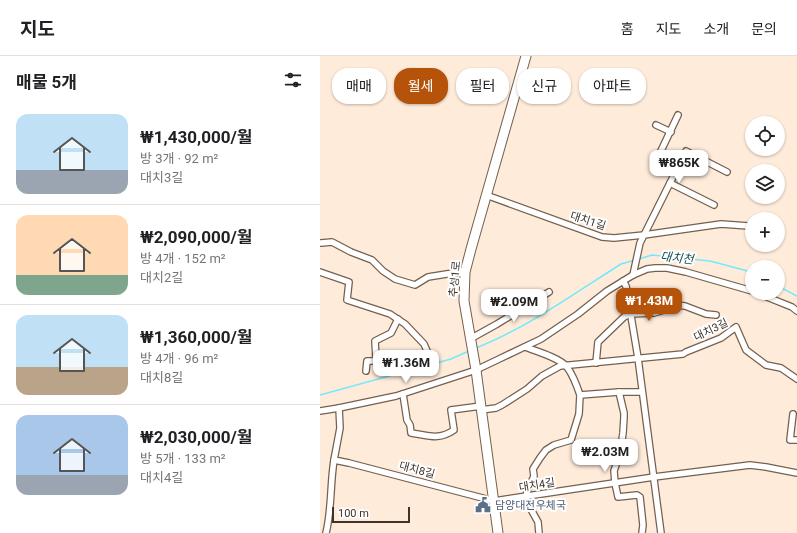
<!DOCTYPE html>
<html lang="ko">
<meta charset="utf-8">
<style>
body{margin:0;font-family:Roboto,"Noto Sans KR",sans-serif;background:#f2f2f2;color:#202124;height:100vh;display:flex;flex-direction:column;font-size:15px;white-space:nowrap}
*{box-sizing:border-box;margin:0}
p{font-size:13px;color:#757577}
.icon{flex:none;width:22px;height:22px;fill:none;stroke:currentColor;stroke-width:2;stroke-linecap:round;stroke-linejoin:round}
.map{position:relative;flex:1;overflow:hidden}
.side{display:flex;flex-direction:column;background:#fff;width:320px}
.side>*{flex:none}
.banner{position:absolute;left:12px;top:12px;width:380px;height:36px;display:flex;gap:8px}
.fabs{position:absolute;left:425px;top:60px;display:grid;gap:8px}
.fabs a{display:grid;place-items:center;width:40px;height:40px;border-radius:50%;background:#fff;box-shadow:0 1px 3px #0004;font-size:20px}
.scale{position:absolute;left:12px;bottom:10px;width:78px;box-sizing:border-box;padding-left:4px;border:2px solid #3c332b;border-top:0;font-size:11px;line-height:14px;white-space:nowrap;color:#3c332b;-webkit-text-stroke:3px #fff;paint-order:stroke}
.price{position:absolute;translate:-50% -34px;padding:0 9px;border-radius:8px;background:#fff;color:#222;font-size:13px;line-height:26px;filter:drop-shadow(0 1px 2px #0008)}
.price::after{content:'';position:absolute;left:50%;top:24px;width:12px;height:9px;margin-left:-6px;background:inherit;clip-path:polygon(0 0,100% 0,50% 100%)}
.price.on{background:#b45309;color:#fff}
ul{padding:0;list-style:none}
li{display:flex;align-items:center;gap:12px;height:100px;padding:0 16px}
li+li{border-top:1px solid #e0e0e0}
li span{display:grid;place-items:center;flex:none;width:112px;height:80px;border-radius:12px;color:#555}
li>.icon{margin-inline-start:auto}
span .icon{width:48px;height:48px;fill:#fffc;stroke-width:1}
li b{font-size:17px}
h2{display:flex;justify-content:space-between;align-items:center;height:48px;padding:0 16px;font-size:17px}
.chip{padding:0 14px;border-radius:16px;background:#fff;box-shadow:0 1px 3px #0004;font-size:14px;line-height:36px}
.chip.on{background:#b45309;color:#fff}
header{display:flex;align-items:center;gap:24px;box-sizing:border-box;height:56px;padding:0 20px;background:#fff;border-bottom:1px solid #e0e0e0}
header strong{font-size:19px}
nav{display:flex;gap:22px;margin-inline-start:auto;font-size:14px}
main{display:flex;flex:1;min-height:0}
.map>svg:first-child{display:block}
</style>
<header>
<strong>지도</strong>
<nav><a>홈</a><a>지도</a><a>소개</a><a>문의</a></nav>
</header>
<main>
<section class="side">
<h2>매물 5개<svg class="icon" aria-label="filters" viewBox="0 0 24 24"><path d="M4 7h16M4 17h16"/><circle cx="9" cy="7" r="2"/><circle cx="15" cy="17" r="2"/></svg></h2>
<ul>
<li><span style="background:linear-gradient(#bfe0f5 70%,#9aa5b1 0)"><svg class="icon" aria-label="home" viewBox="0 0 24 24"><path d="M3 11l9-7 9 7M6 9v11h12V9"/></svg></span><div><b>₩1,430,000/월</b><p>방 3개 · 92 m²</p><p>대치3길</p></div></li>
<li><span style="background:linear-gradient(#ffd9b3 75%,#7fa58c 0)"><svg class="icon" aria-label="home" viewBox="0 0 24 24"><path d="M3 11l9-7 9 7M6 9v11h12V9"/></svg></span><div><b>₩2,090,000/월</b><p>방 4개 · 152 m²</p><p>대치2길</p></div></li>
<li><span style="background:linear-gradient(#bfe0f5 65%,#b9a48a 0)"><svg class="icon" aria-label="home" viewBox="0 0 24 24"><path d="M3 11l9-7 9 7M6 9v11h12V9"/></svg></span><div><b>₩1,360,000/월</b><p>방 4개 · 96 m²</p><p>대치8길</p></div></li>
<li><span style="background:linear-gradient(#a9c7e8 75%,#9aa5b1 0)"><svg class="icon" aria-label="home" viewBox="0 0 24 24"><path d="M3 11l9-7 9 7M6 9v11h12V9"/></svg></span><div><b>₩2,030,000/월</b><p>방 5개 · 133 m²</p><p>대치4길</p></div></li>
</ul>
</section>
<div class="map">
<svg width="477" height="477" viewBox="0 0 477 477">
<rect width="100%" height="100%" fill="#ffebda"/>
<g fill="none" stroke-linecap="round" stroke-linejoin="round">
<g stroke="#72eafc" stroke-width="1.5">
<path d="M319,203l13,-4 58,6 34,9 8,3"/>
<path d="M458,230l19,10"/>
<path d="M156,292c51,-20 99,-55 145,-84l14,-4"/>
<path d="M0,339l131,-36 18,-8"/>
</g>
<defs>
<g id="minor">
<path d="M358,59l-19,40 20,10"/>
<path d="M336,69l15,7"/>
<path d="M350,127l44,22"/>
<path d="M166,139l116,42 12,1 30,-3 42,-84 41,21"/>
<path d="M0,187h1l11,-1 19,10 21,8 11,11 12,8 20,6 13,-8 25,-4 12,-1"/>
<path d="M0,216l29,10 -2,18 43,14 15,10 19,20 4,9"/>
<path d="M313,219l7,-32 4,-8 77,-11 28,2"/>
<path d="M303,225l3,5 12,72 23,175"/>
<path d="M437,237l35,14 5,4"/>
<path d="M150,283l27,-15 52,-32"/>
<path d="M205,291c11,4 35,11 42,20 6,8 10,19 13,28l39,-3h23"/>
<path d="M276,307l2,-21 26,-25 6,-3 24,-1 10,-3 13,-5 8,1 21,8 10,1"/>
<path d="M46,315l1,-10h7l2,-3 -1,-17 16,-8 7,-14"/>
<path d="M299,336l5,21v4l-1,16 -3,20 -6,18 1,12 3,14 19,-2 3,2 3,28 -1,8"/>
<path d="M83,338l4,26 3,5 1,8c17,2 27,8 43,-3l-3,-20 30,-4"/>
<path d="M19,352l57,-12 80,-26 21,-10 44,-21 37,-25 29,-23 26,-16 14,-6 8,-1h12l19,4 66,19"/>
<path d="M161,354l15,-2 6,-3 25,-16 15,-13 18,-10 123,-12 3,-2 35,-14 15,-11 10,23 20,15 15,3 16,11"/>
<path d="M0,355l19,-3 1,20 -6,32 15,3 145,38 160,-24 96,-12 16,2 31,6"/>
<path d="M473,358l-3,26h7"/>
<path d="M6,477c6,-25 4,-48 8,-73"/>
<path d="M219,477l-1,-11 -10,-18 -2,-7 1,-5 7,-16 -1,-7 7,-11 6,-8 8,-5 17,-5 8,-26 1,-19"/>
</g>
<path id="primary" d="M178,477l-22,-163 -12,-69 1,-29 6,-23 55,-193"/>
</defs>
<use href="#minor" stroke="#75604e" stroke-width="8"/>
<use href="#primary" stroke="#75604e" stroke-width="11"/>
<use href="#minor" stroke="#fff" stroke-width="5.5"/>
<use href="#primary" stroke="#fff" stroke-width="9"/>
</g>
<defs>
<symbol id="civic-bare" viewBox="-9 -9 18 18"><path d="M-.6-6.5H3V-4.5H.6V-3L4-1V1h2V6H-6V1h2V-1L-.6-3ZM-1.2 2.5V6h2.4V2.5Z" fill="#5c6f8a" stroke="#fff" stroke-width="2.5" paint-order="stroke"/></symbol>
</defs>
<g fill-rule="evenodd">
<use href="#civic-bare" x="152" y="438" width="22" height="22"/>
</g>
<g text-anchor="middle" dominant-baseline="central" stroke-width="4" stroke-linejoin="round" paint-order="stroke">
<g font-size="11" fill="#3c332b" stroke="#fff">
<text transform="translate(268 165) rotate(18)">대치1길</text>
<text transform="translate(135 223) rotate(-84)">추성1로</text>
<text transform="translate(391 274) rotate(-26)">대치3길</text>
<text transform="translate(97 414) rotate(15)">대치8길</text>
<text transform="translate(217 429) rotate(-9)">대치4길</text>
</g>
<g font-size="11" fill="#4e5e75" stroke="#fff" text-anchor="start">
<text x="175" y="449">담양대전우체국</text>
</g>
<g font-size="12" font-style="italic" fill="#184d55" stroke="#fff">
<text transform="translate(357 202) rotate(6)">대치천</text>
</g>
</g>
</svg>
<div class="fabs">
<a><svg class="icon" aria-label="locate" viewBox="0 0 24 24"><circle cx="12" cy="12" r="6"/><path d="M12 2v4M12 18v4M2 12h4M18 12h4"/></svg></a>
<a><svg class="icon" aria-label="layers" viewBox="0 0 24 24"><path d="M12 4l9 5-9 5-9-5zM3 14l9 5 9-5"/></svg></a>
<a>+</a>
<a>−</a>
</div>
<div class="scale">100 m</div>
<b class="price" style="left:359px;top:128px">₩865K</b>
<b class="price on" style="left:329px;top:266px">₩1.43M</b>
<b class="price" style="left:194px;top:267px">₩2.09M</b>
<b class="price" style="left:86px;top:328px">₩1.36M</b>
<b class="price" style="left:285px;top:417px">₩2.03M</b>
<div class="banner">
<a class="chip">매매</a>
<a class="chip on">월세</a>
<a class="chip">필터</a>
<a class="chip">신규</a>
<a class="chip">아파트</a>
</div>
</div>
</main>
